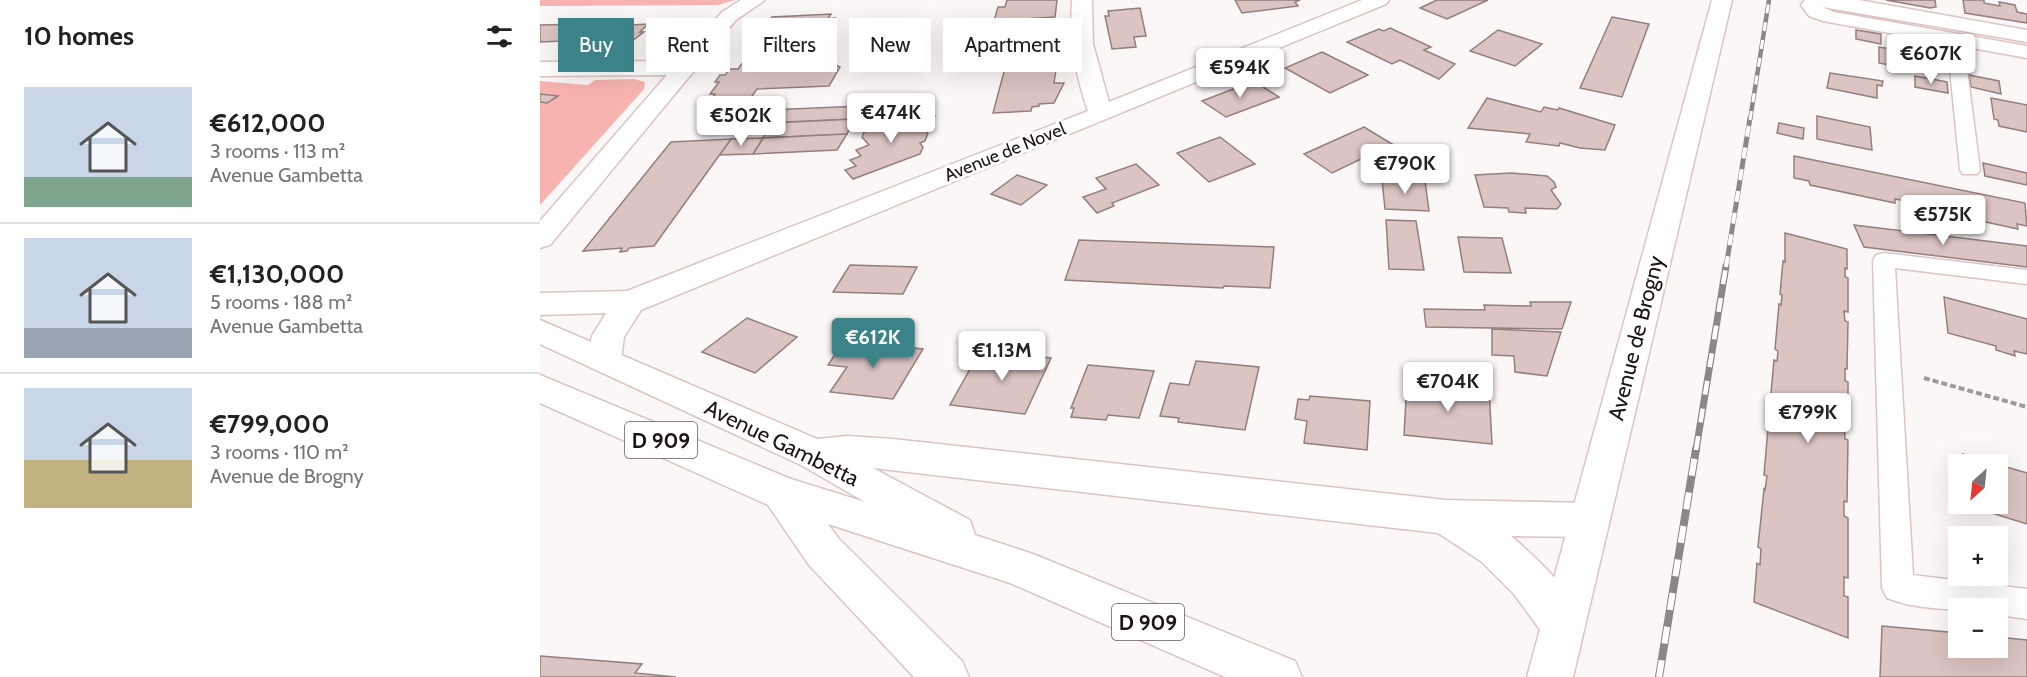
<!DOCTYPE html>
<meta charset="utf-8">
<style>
body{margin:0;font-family:Cabin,sans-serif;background:#f2f2f2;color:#222;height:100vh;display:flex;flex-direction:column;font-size:22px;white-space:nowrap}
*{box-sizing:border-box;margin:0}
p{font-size:20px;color:#767676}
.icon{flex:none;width:33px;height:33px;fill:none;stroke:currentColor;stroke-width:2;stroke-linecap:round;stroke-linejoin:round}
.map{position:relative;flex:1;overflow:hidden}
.side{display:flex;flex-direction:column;background:#fff;width:540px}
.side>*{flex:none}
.hud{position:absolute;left:18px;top:18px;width:570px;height:54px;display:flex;gap:12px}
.needle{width:39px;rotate:207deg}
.tools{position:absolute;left:1408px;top:454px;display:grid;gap:12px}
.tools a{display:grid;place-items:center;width:60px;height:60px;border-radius:0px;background:#fff;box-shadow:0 6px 24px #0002;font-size:30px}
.price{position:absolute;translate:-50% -51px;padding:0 14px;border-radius:6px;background:#fff;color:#222;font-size:20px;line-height:39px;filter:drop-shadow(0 2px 3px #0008)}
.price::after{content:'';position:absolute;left:50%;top:36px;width:18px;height:14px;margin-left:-9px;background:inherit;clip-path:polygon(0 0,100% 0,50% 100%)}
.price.selected{background:#3b8389;color:#fff}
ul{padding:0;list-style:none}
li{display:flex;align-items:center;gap:18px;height:150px;padding:0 24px}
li+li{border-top:2px solid #e0e0e0}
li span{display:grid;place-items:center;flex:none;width:168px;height:120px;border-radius:0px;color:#555}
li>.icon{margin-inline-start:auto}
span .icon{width:72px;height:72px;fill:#fffc;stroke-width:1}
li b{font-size:26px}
h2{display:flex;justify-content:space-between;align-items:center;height:72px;padding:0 24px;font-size:26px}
.pill{padding:0 21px;border-radius:0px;background:#fff;box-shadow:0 6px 24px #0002;font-size:21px;line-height:54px}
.pill.selected{background:#3b8389;color:#fff}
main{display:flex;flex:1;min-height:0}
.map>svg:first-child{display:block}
</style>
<main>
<section class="side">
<h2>10 homes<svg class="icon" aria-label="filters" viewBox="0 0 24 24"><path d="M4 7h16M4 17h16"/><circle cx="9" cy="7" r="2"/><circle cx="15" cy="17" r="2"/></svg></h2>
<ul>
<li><span style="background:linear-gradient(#c9d6e8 75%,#7fa58c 0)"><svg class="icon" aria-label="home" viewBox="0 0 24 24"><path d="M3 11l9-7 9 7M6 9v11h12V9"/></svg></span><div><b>€612,000</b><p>3 rooms · 113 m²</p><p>Avenue Gambetta</p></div></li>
<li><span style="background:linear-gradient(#c9d6e8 75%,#9aa5b1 0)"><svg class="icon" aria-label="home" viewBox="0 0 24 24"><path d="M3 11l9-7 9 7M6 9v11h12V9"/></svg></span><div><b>€1,130,000</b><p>5 rooms · 188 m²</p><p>Avenue Gambetta</p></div></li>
<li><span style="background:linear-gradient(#c9d6e8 60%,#c2b280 0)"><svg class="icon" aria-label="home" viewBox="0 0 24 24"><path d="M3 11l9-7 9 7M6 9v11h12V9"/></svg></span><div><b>€799,000</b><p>3 rooms · 110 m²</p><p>Avenue de Brogny</p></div></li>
</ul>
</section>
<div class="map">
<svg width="1487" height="677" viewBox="0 0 1487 677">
<rect width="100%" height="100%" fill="#fcf7f7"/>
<g fill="#f7b3af">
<path d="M0,0h195l-17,5 -178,1z"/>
<path d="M94,79l11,3 -1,7 -104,116v-124l48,4 7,-5z"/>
</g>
<g fill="#dbc4c2" stroke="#937f7d" stroke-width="1.5">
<path d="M467,0h50l-2,17 -61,4 4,-14h7z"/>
<path d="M695,0h65l-5,2 3,4 -56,7z"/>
<path d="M897,0h51l-41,19 -27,-11z"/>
<path d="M1346,0h49l1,7 -6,1z"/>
<path d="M1423,0h21v3l16,3 -1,-4 16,3 2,7 10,2v9l-62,-10z"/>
<path d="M600,8l6,28 -12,1 2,10 -24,2 -7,-33h4l-1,-5z"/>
<path d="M291,14l-3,5 7,-1 -17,28 -5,1 -12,18 33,-1 6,3 -11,19 -72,3 -7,10 -32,2 -5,-4 2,-3h-5l9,-12h-4l5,-7h5l5,-6h8l34,-45h-5l5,-7z"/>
<path d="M1072,17l37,7 -27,73 -42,-9z"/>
<path d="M43,24l-21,17 -22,1v-17z"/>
<path d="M108,24l-8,8h4l-17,13 -41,2 23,-21z"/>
<path d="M850,28l41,19 -7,3 31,14 -16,15 -39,-19 -8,4 -45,-22 32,-13 5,2z"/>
<path d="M958,30l44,14 -27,22 -45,-15z"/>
<path d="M1316,30l25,4v10l-25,-5z"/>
<path d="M513,36l-2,18h3l-2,9h3l-1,7h2l-2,13h10l-10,20 -15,1v2l-7,1 -1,4 -38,2 20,-75z"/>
<path d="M1339,47l49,9 1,17 -50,-10z"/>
<path d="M782,52l46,23 -38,18 -45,-25z"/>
<path d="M1290,73l53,8 -1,5 -5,-1v13l-50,-10z"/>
<path d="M1429,75l30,6 2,13 -30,-7z"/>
<path d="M1375,76l32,6 1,11 -33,-6z"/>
<path d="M714,81l25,16 -53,20 -24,-16z"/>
<path d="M0,94l18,2 -11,7 -7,-1z"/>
<path d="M947,98l54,14 3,-5 14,3 1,-2 56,17 -10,25 -25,-2 -20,-5 -1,3 -33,-4 4,-8 -62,-6z"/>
<path d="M1451,98l36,7v27l-28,-6 -1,-6 -4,-1z"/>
<path d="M321,106l-7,13 -141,6 11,-13z"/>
<path d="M388,110l7,6 -5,2 3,3 -14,4 9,8 -3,8 -5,2 3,4 -3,7 -67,25 -8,-9 11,-4 -6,-6 11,-4 -5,-6 13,-5 -7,-8 2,-5z"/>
<path d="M1277,116l53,11 2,23 -55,-11z"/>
<path d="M314,119l-7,15 -84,4 9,-15z"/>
<path d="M1239,123l25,5 -1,11 -26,-6z"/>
<path d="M824,127l28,17 -15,7 7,4 -12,6 -7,-4 -33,16 -28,-19z"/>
<path d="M307,134l-10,16 -84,4 10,-16z"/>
<path d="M680,137l35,27 -46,18 -32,-29z"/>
<path d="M223,138l-10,16 -34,1 12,-16z"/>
<path d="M191,139l-77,107 -25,2 -2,3 -7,1 2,-4 -39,3 88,-109z"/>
<path d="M1254,156l231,47 2,23 -10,-2 1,5 -92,-20 -1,-4 -30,-6v4l-85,-18 -1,-4 -15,-3z"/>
<path d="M1443,163l44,10v12l-42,-9z"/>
<path d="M596,164l23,21 -47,18 2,3 -17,7 -14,-16 23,-8 -10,-11z"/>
<path d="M971,173l36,3 7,6 2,5 -5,3 10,14 -4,5 -32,-1 1,5 -17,-1 -1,-4 -24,-1 -9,-32z"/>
<path d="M477,175l30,10 -26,20 -30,-11z"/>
<path d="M842,180l43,1 4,30 -44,-2z"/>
<path d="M846,220l30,1 8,49 -35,-1z"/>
<path d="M1314,225l173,21v21l-163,-20z"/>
<path d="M1245,233l62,16v20l-2,-1v9l3,1v34l-4,-1 1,10 3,1 -1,47h-2v12l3,1v44h-4l1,13 3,1 -1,62 -3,-1v15l4,2v60l-4,-1v19l4,1v41l-94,-36 3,-39 3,2 1,-16 -3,-2 6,-58 1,1 2,-14 -3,-1 5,-59h3l1,-12h-3l4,-44 3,1 1,-10 -3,-2 4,-45 2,1 1,-10 -2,-1 3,-33 2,1z"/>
<path d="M918,237l44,1 9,35 -47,-1z"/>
<path d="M539,240l195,7 -4,41 -46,-2 -1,2 -158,-8z"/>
<path d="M310,265l67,2 -14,27 -70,-2z"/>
<path d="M1404,297l83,22v35l-13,-3 1,5 -19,-6v-4l-48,-13z"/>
<path d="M990,302h41l-9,27 -136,-2 -2,-18 61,1 -1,-5 47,1z"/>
<path d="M207,318l50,19 -42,36 -53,-21z"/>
<path d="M952,329l69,3 -14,44 -32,-4 -1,-16 -22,-1z"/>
<path d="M304,341l79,8 -30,50 -63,-7 17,-25 -19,-2z"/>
<path d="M440,351l71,7 -26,56 -75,-9z"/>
<path d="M656,361l63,6 -14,63 -67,-8 1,-4 -19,-2 10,-33 19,2z"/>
<path d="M548,365l66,6 -15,47 -31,-3 -2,5 -35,-3 3,-9h-3z"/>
<path d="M867,381l82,8 3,55 -88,-9z"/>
<path d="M770,396l60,5 -3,49 -63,-7 3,-22 -12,-2 3,-20 11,1z"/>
<path d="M1423,454l64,19v51l-58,-18v-2h29v-39h-34z"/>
<path d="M1342,626l77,7v15h39v-11l29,3v37h-147z"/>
<path d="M0,656l102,8 -7,9 41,4h-136z"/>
</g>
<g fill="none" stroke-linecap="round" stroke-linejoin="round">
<defs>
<g id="lane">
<path d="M1415,34l8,5 17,131 -3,4h-14l-3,-4 -13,-131z"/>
<path d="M1344,253l143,17v14l-132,-16 18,307 114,14v30l-29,-4v-6c-36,0 -76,3 -111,-11l-5,-10 -9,-328 3,-5z"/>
</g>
<g id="street">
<path d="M201,0h24l-29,20 -186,225 -10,3v-27l127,-146 -127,1v-14l139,-1 43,-49z"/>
<path d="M532,0h20l1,44 16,58 253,-102h27l-3,4 -745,306 -17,27 -3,22 -5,9 -12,3 -12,-3 -5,-9 5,-23 14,-23 -66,2v-22l87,-2 461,-180c-13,-37 -19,-73 -16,-111z"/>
<path d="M1265,0h54l168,30v12l-205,-35 12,5 193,34v12l-204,-37 -14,-5 -8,-11z"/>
</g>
<path id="secondary" d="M1172,0h20l-159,677h-46z"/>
<path id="primary" d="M0,320l277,119 30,-3 46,3 553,61 144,3 14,5 6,12 -6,12 -14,5 -79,-1c28,24 59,53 74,88l-6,15 -16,6 -16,-6 -34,-46 -31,-31 -44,-29 -565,-65 97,52 5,15 58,19 262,107 7,16h-77l-215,-94 -182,-59 11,15 123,122 7,16h-55l-105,-112 -41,-60 -228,-102v-28l251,104 74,23 -64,-37 -261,-121z"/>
</defs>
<use href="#lane" stroke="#dbc4c2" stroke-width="3"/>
<use href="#street" stroke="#dbc4c2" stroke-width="3"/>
<use href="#secondary" stroke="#dbc4c2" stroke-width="3"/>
<use href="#primary" stroke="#dbc4c2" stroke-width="3"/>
<path stroke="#9e9898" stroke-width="4" stroke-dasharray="6 3" stroke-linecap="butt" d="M1384,378l103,29"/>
<use href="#lane" fill="#fff" fill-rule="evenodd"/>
<use href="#street" fill="#fff" fill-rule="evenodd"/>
<use href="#secondary" fill="#fff" fill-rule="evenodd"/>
<use href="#primary" fill="#fff" fill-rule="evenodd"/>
<defs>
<path id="rail-far3" d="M1210,120l19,-120"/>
<path id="rail-far2" d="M1186,267l24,-149"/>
<path id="rail-far1" d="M1156,450l30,-184"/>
<path id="rail" d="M1119,677l37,-228"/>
</defs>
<use href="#rail-far3" stroke="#8d8686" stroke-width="4.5"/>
<use href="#rail-far2" stroke="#8d8686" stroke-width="5"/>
<use href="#rail-far1" stroke="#8d8686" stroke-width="7"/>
<use href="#rail" stroke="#8d8686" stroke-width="8"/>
<use href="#rail-far3" stroke="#fff" stroke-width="3" stroke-dasharray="9" stroke-linecap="butt"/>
<use href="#rail-far2" stroke="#fff" stroke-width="4" stroke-dasharray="11" stroke-linecap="butt"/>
<use href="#rail-far1" stroke="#fff" stroke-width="4.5" stroke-dasharray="14" stroke-linecap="butt"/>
<use href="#rail" stroke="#fff" stroke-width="6" stroke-dasharray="17" stroke-linecap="butt"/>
</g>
<g text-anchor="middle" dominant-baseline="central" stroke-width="6" stroke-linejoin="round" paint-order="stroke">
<g font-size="18" fill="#1d1515" stroke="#fff">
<text transform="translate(465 152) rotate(-22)">Avenue de Novel</text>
</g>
<g fill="#fff" stroke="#615b5b" stroke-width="1.5">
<rect x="85" y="422" width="72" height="36" rx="4.5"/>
<rect x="572" y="604" width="72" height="36" rx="4.5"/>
</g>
<g font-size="21" font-weight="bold" fill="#1d1515">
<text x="121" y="440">D 909</text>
<text x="608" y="622">D 909</text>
</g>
<g font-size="22" fill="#1d1515" stroke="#fff">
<text transform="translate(1096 338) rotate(-76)">Avenue de Brogny</text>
<text transform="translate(242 443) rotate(26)">Avenue Gambetta</text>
</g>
</g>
</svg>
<div class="tools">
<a><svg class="needle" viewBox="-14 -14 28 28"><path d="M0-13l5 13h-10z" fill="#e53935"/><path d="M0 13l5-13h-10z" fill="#767676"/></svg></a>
<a>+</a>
<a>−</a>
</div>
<b class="price" style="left:1391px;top:85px">€607K</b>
<b class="price" style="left:700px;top:99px">€594K</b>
<b class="price" style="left:351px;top:144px">€474K</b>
<b class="price" style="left:201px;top:147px">€502K</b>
<b class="price" style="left:865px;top:195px">€790K</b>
<b class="price" style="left:1403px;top:246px">€575K</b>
<b class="price selected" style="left:333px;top:369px">€612K</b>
<b class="price" style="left:462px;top:382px">€1.13M</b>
<b class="price" style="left:908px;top:413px">€704K</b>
<b class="price" style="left:1268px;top:444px">€799K</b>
<div class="hud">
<a class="pill selected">Buy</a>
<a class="pill">Rent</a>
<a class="pill">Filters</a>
<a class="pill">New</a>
<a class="pill">Apartment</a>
</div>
</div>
</main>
